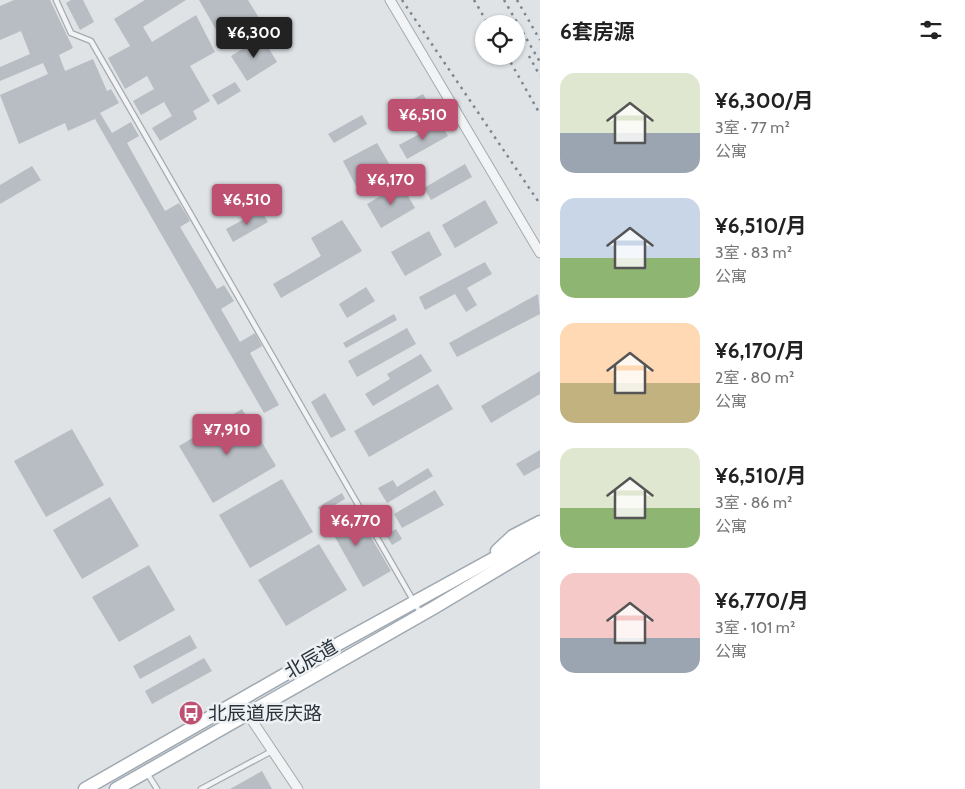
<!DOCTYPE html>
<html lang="zh">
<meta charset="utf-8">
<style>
body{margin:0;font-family:Cabin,"Noto Sans SC",sans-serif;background:#f6f6f6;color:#222;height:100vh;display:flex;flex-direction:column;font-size:19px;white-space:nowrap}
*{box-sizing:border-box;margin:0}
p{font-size:16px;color:#767676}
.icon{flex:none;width:28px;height:28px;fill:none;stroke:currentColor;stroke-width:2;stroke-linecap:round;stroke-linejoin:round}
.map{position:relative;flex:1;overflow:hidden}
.drawer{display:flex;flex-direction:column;background:#fff;width:425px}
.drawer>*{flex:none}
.fabs{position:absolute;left:475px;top:15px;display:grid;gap:10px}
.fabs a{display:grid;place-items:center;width:50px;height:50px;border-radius:50%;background:#fff;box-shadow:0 1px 4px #0004;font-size:25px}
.price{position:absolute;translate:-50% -42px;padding:0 11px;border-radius:5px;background:#be5172;color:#fff;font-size:16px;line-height:32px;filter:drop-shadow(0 1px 2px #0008)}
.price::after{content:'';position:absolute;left:50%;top:30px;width:15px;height:11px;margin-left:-8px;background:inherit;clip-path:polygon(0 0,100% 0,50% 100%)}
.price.active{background:#222;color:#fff}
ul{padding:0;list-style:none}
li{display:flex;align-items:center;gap:15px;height:125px;padding:0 20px}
li span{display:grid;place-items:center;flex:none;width:140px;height:100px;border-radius:15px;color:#555}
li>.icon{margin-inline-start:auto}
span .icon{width:60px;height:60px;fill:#fffc;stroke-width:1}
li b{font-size:21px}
h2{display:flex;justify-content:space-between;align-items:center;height:60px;padding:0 20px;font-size:21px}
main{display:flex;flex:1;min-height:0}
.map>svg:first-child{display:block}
</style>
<main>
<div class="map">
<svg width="540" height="789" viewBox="0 0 540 789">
<rect width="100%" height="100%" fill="#dfe3e6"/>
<g fill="#b7bdc2">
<path d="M14,0h36l23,48 -14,7 6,16 28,-12 14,32 4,-2 8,14 -19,10 12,20 19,-11 8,14 -12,7 38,68 14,-8 7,11 4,7 -10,6 37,62 7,-4 10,16 -13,8 19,33 15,-9 7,13 -12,7 29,52 -15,8 -169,-294 -27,12 -3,-8 -46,21 -19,-49 48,-21 -5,-11 -43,18v-14l30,-13 -9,-23 -21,9v-34z"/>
<path d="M71,0h12l11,22 -14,8 -14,-27z"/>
<path d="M145,0h41l-43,27 9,15 44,-27 19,37 -25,14 20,35 -17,10 4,8 -37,22 -8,-13 20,-12 -8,-14 -23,13 -8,-14 21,-12 -7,-13 -22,13 -17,-31 22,-12 -16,-27z"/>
<path d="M199,0h49l11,18 -37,22z"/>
<path d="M262,37l15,25 -30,19 -16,-25z"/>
<path d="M235,82l6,9 -23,14 -6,-10z"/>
<path d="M423,94l6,10 -30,17 -3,-5 13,-8 -3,-5z"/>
<path d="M362,115l5,9 -33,19 -6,-9z"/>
<path d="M440,123l8,13 -41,23 -8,-14z"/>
<path d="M377,143l14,24 -35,19 -13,-25z"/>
<path d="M465,164l7,13 -41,23 -7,-12z"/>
<path d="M32,166l9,14 -41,24v-19z"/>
<path d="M401,184l14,24 -34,20 -14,-24z"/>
<path d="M485,200l13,23 -43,25 -13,-23z"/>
<path d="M261,210l7,12 -35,20 -7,-13z"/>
<path d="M342,220l20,31 -81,47 -8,-14 48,-28 -10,-18z"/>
<path d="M429,231l13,24 -37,21 -14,-24z"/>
<path d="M485,262l7,12 -25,14 10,17 -11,7 -11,-18 -30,16 -6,-13z"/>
<path d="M366,287l9,14 -28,17 -8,-14z"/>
<path d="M538,294l2,20 -83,43 -8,-14z"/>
<path d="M394,314l3,6 -51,28 -3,-5z"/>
<path d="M407,328l9,16 -59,33 -9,-16z"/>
<path d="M421,354l11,17 -59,35 -8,-12 25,-15 -3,-5z"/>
<path d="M540,371v23l-49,29 -10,-17z"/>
<path d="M438,384l15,25 -84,48 -15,-26z"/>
<path d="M325,393l21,37 -15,8 -20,-36z"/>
<path d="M242,409l34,57 -63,37 -34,-57z"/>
<path d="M72,429l32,56 -58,32 -32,-56z"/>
<path d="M540,450v17l-16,9 -8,-12z"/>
<path d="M428,468l5,8 -46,27 -9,-15 15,-8 4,7z"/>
<path d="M282,479l31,53 -63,36 -31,-53z"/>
<path d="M435,490l9,15 -42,23 -8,-14z"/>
<path d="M342,493l3,6 -17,10 9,15 8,-6 12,21 11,-7 23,39 -28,16 -45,-80z"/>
<path d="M110,497l29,49 -57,33 -29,-49z"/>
<path d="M396,529l6,10 -10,6 -6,-10z"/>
<path d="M319,544l28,46 -61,36 -28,-46z"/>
<path d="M149,565l26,45 -56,32 -27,-45z"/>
<path d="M190,635l7,13 -57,31 -7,-13z"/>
<path d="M204,658l8,13 -60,33 -7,-13z"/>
<path d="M262,771l10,18h-42z"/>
</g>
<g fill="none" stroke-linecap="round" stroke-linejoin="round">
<defs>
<g id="lane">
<path d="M56,0l15,33 20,8 330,573"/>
<path d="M147,773l10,16"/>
<path d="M201,789l71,-38"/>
</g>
<g id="street">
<path d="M390,0l150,253"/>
<path d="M239,701l59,88"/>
</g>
<g id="primary">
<path d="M497,551l16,-15 27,-14"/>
<path d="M85,789l246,-141 209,-115"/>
<path d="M116,789l319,-182 105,-63"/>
</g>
</defs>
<use href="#lane" stroke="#a5abaf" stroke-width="7"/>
<use href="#street" stroke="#a5abaf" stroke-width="11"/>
<use href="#primary" stroke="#a0a9b1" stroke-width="15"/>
<use href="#lane" stroke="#f1f3f5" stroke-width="4.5"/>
<use href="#street" stroke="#f1f3f5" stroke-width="9"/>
<use href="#primary" stroke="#fff" stroke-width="12"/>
<g stroke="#7a858e" stroke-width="2.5" stroke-dasharray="2.5 5" stroke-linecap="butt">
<path d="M402,0l138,204"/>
<path d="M474,0l14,24"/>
<path d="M504,0l36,62"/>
<path d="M517,0l23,40"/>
<path d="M507,56l33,58"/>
<path d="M529,56l11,20"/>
</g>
</g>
<defs>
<symbol id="bus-disc" viewBox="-11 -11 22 22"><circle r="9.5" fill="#be5172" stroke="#eef1f4"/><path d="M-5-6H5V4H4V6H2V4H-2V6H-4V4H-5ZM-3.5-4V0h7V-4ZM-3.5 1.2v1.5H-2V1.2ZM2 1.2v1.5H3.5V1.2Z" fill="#fff"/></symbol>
</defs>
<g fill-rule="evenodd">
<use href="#bus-disc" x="177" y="699" width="28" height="28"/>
</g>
<g text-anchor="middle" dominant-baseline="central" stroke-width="5" stroke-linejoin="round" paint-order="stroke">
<g font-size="19" fill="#2a333b" stroke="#eef1f4">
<text transform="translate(311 659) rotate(-30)">北辰道</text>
</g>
<g font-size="19" fill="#2a333b" stroke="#eef1f4" text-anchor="start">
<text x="208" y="713">北辰道辰庆路</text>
</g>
</g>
</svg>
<div class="fabs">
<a><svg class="icon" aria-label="locate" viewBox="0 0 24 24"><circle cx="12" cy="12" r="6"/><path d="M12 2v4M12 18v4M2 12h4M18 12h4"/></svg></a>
</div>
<b class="price active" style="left:254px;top:59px">¥6,300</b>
<b class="price" style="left:423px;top:141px">¥6,510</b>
<b class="price" style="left:391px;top:206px">¥6,170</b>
<b class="price" style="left:247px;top:226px">¥6,510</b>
<b class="price" style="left:227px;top:456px">¥7,910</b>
<b class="price" style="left:356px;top:547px">¥6,770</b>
</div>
<section class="drawer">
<h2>6套房源<svg class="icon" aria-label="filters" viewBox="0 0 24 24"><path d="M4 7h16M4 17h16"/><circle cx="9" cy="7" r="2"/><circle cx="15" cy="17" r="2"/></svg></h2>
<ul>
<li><span style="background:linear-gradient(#dfe7d0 60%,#9aa5b1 0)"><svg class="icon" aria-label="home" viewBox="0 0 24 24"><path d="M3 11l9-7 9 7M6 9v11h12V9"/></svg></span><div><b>¥6,300/月</b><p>3室 · 77 m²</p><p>公寓</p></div></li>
<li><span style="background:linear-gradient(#c9d6e8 60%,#8fb573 0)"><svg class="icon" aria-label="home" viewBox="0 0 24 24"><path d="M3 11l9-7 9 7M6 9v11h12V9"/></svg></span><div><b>¥6,510/月</b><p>3室 · 83 m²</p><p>公寓</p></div></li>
<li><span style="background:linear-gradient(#ffd9b3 60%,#c2b280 0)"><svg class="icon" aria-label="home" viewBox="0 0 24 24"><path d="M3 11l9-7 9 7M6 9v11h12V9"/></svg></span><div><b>¥6,170/月</b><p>2室 · 80 m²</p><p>公寓</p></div></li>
<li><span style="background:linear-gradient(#dfe7d0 60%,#8fb573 0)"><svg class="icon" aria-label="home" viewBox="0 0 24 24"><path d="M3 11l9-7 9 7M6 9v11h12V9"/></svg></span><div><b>¥6,510/月</b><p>3室 · 86 m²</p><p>公寓</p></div></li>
<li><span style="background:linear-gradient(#f6c9c9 65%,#9aa5b1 0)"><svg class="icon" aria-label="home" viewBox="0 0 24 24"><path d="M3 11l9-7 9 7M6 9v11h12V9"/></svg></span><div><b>¥6,770/月</b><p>3室 · 101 m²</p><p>公寓</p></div></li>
</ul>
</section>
</main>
